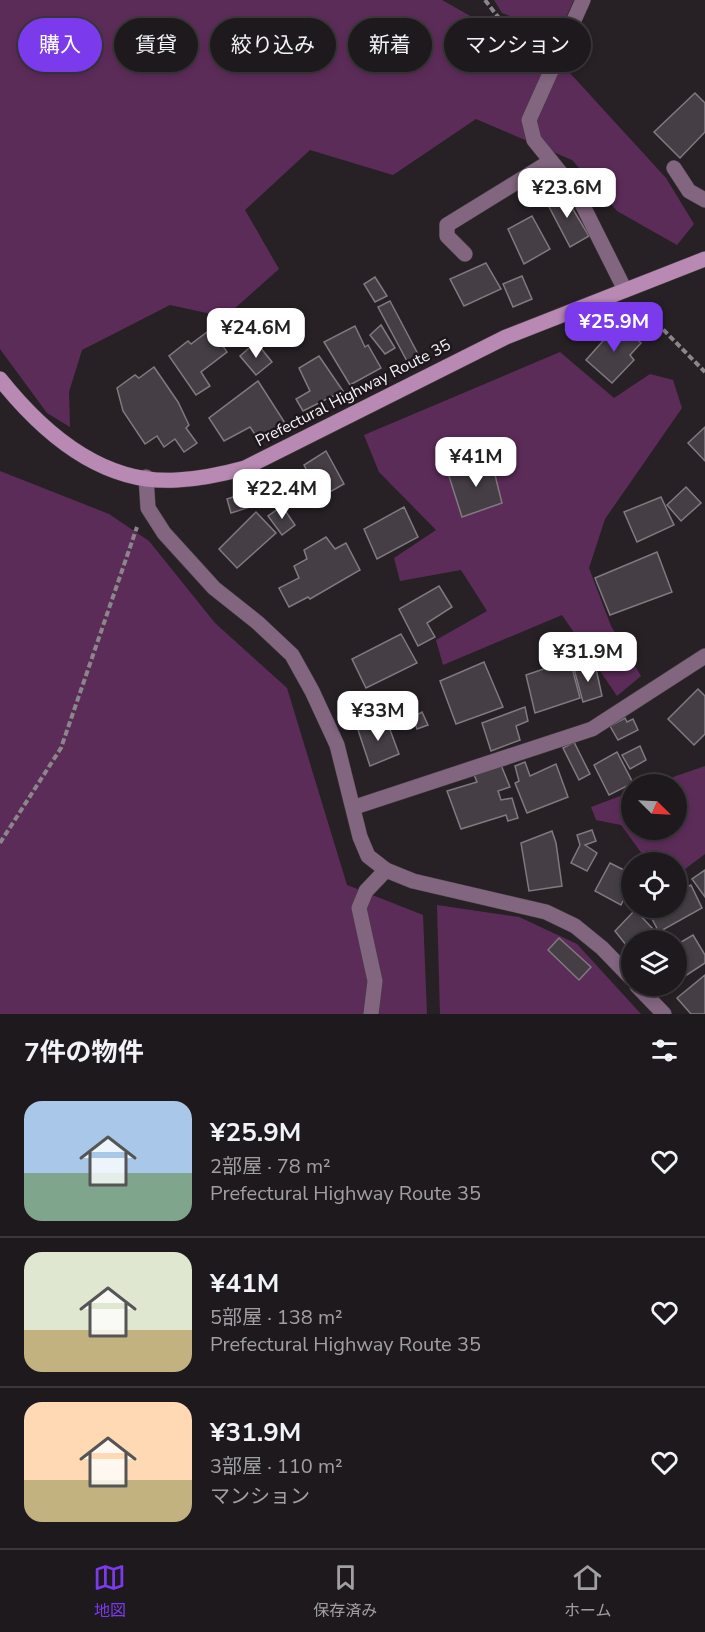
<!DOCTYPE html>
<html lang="ja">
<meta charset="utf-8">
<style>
body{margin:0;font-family:"Nunito Sans","Noto Sans JP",sans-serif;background:#2a2629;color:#f1f3f6;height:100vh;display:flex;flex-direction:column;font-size:22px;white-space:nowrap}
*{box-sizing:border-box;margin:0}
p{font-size:20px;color:#a0a0a3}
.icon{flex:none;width:33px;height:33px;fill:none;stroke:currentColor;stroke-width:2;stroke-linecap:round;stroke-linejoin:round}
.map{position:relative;height:1014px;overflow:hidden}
.panel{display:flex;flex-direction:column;background:#1d191c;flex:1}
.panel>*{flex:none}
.top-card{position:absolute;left:18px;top:18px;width:669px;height:54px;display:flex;gap:12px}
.needle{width:39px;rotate:114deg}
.controls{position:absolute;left:621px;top:774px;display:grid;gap:12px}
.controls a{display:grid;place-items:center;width:66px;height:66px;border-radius:50%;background:#1d191c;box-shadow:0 3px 9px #0003,0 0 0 2px #3b383b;font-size:30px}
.price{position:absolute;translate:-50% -51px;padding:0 14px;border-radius:12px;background:#fff;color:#222;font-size:20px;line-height:39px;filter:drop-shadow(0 2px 3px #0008)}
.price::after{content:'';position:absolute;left:50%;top:36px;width:18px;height:14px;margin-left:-9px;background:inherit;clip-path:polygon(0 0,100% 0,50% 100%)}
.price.on{background:#7c3aed;color:#fff}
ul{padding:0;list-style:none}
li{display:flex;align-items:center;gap:18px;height:150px;padding:0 24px}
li+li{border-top:2px solid #3b383b}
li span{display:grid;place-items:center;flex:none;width:168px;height:120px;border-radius:18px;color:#555}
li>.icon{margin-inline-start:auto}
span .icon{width:72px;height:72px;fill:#fffc;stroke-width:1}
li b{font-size:26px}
h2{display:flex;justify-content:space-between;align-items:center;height:72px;padding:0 24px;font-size:26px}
.pill{padding:0 21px;border-radius:27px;background:#1d191c;box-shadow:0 3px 9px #0003,0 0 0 2px #3b383b;font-size:21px;line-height:54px}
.pill.on{background:#7c3aed;color:#fff}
.dock{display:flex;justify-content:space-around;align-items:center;height:84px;border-top:2px solid #3b383b;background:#1d191c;font-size:16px;color:#a0a0a3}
.dock a{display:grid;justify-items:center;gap:3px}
.dock .on{color:#7c3aed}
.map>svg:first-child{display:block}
</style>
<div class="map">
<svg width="705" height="1014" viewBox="0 0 705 1014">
<rect width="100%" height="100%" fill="#272126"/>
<g fill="#5c2c59">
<path d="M0,0h442l127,72 97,106 28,46 -17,21 -60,-34 -45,-51 -96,-41 -83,56 -83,-25 -65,60 34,59 -54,48 -55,-12 -88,45 -13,42 1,35 -23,-14 -47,-64z"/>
<path d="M494,0h80l-16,34 -56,-21z"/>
<path d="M560,352l54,46 36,-24 23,6 9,28 -77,111 -16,49 22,58 30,50 -24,20 -55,-81 -119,50 -7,-25 51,-29 -26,-41 -61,11 -6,-23 42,-28 -57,-58 -15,-37z"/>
<path d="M0,471l109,43 40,27 66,82 72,65 60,197 76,30 4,99h-427z"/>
<path d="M705,766v88l-28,21 -1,-13h-28l-27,-37 -25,-5 -5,-13 40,-15 1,38h44v-46h-23z"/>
<path d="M437,905l82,12 58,27 64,70h-201z"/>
</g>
<g fill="#453e45" stroke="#817980" stroke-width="1.5">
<path d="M695,93l10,10v29l-25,26 -26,-26z"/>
<path d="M562,191l27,45 -19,11 -24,-46z"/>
<path d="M532,216l18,33 -26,15 -16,-35z"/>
<path d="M486,263l15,26 -37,17 -14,-27z"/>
<path d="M522,276l10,23 -19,8 -10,-23z"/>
<path d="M375,277l12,19 -12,6 -11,-18z"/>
<path d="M390,301l29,55 -11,7 -30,-56z"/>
<path d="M619,323l22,20 -11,12 4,5 -22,23 -26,-23z"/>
<path d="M381,325l14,23 -10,6 -15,-19z"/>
<path d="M355,326l10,21 3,-2 13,23 -31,17 -26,-43z"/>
<path d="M211,329l16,23 -26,20 9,14 -14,9 -27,-39 19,-15 3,3z"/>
<path d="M256,342l16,20 -16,13 -16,-19z"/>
<path d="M319,356l24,35 -40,20 -7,-12 14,-8 -11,-23z"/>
<path d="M154,367l24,35 11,23 -3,3 11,15 -13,9 -9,-13 -11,8 -7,-11 -12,8 -22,-33 -6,-23 18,-13 4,3z"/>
<path d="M258,381l27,42 -26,17 -9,-13 -26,14 -15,-23z"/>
<path d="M705,427v34l-17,-18z"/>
<path d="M326,451l18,33 -23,13 -17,-32z"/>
<path d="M491,459l11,44 -40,14 -14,-44z"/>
<path d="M686,487l15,16 -20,18 -14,-16z"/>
<path d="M245,493l5,14 -19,6 -4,-14z"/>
<path d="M661,497l13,28 -37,17 -13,-30z"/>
<path d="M282,506l13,19 -13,10 -14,-19z"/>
<path d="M404,507l14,30 -41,22 -13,-30z"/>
<path d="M256,512l20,21 -39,35 -18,-19z"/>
<path d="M326,537l9,12 11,-6 14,27 -50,29 -2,-2 -19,10 -10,-19 20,-10 -5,-12 13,-7 -3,-9z"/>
<path d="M657,552l15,40 -62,23 -15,-37z"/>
<path d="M439,586l13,21 -25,16 8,14 -17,9 -19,-37z"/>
<path d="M401,634l16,29 -51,25 -14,-29z"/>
<path d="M570,660l10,38 -45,15 -9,-38z"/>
<path d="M484,662l19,45 -47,17 -16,-43z"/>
<path d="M595,664l7,32 -19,6 -9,-33z"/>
<path d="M698,689l7,7v38l-11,11 -26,-26z"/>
<path d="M525,707l3,14 -12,5 4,14 -29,11 -9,-28z"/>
<path d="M422,712l6,13 -11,4 -4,-12z"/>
<path d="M625,718l2,4 6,-3 5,11 -20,10 -8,-14z"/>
<path d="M386,719l13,35 -29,12 -12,-36z"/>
<path d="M574,742l16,32 -11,6 -16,-32z"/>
<path d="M640,746l6,14 -16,9 -8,-14z"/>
<path d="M617,752l16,31 -24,12 -15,-30z"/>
<path d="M525,762l5,14 26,-12 12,33 -41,16 -12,-30 4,-2 -4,-15z"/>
<path d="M501,765l9,22 -12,4 3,9 11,-2 6,20 -10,3 -2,-6 -45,14 -14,-38 30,-9 -4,-10z"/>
<path d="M592,830l4,11 -11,4 12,8 -10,18 -16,-8 9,-18 -3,-10z"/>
<path d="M552,831l4,12 6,43 -33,5 -8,-48z"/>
<path d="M610,863l22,11v9l-11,22 -26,-14z"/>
<path d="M705,870v27l-13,-18z"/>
<path d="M691,885l11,23 -43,24 -13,-24h30v-16z"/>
<path d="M635,910l18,19 -12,11h-9l-2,10 -15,-19z"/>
<path d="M693,935l12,20v8l-29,19v-37z"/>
<path d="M559,938l32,29 -12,13 -31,-30z"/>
<path d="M705,975v39h-14l-14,-16z"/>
</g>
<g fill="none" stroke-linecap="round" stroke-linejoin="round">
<defs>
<g id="minor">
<path d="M583,0l-54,120 5,20 42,52 49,98"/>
<path d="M674,168l15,23 16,9"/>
<path d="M465,254l-18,-18v-11l104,-64"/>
<path d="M146,477l2,31 16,25 50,55 44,35 34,32 20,36 25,54 23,92 8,19 18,14 27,11 133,31 29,14 27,22 30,31"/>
<path d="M355,807l237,-78 113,-73"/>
<path d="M637,986l27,28"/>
<path d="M371,1014l4,-33 -16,-73 7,-17 20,-21"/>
</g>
<path id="secondary" d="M0,379c43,54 103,106 177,101 23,-1 46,-6 68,-12l261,-131 199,-78"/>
</defs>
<use href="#minor" stroke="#443e43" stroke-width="16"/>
<use href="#secondary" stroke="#443e43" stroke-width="16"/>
<g stroke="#8b868a" stroke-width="4" stroke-dasharray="6 3" stroke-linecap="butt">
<path d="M485,0l13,17 49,20"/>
<path d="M638,304l67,68"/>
<path d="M0,843l61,-95 76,-221"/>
</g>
<use href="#minor" stroke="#82657f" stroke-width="15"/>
<use href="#secondary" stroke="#b889b3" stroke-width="15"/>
</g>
<g text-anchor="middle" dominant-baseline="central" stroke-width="5" stroke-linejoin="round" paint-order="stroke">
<g font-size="16" fill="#f6f1f5" stroke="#1e181d">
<text transform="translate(353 393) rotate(-27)">Prefectural Highway Route 35</text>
</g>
</g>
</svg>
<div class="controls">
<a><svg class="needle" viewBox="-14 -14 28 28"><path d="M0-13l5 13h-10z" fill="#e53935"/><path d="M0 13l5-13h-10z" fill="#a0a0a3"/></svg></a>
<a><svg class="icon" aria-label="locate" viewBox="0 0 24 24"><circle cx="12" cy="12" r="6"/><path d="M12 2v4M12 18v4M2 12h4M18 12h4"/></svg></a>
<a><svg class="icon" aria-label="layers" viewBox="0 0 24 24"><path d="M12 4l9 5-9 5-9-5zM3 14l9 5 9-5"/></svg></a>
</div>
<b class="price" style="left:567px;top:219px">¥23.6M</b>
<b class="price on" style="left:614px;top:353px">¥25.9M</b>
<b class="price" style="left:256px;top:359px">¥24.6M</b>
<b class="price" style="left:476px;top:488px">¥41M</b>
<b class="price" style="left:282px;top:520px">¥22.4M</b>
<b class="price" style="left:588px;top:683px">¥31.9M</b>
<b class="price" style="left:378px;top:742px">¥33M</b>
<div class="top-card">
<a class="pill on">購入</a>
<a class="pill">賃貸</a>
<a class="pill">絞り込み</a>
<a class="pill">新着</a>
<a class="pill">マンション</a>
</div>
</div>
<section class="panel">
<h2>7件の物件<svg class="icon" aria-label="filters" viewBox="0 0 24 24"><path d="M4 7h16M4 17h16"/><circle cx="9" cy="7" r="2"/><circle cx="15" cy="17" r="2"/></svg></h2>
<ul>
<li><span style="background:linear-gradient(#a9c7e8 60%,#7fa58c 0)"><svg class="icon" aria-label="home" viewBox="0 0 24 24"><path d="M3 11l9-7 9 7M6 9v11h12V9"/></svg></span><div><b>¥25.9M</b><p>2部屋 · 78 m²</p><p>Prefectural Highway Route 35</p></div><svg class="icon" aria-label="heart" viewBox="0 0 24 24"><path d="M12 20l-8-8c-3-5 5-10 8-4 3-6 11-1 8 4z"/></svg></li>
<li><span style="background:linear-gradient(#dfe7d0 65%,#c2b280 0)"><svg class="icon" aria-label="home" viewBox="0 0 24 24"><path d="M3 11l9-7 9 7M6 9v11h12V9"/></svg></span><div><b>¥41M</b><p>5部屋 · 138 m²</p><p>Prefectural Highway Route 35</p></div><svg class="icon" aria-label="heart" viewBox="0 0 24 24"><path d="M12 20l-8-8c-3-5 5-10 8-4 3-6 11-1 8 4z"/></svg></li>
<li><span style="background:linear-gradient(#ffd9b3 65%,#c2b280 0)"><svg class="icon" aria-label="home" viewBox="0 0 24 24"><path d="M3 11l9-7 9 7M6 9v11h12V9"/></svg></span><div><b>¥31.9M</b><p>3部屋 · 110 m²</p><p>マンション</p></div><svg class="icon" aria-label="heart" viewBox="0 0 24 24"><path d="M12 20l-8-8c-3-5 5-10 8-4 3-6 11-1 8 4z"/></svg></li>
</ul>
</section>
<nav class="dock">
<a class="on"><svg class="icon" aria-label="map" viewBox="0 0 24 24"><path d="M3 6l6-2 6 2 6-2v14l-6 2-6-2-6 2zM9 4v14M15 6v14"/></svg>地図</a>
<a><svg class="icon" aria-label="saved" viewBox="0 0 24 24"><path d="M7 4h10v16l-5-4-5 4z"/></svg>保存済み</a>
<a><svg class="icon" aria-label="home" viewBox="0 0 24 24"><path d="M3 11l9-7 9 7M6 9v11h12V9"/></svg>ホーム</a>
</nav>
